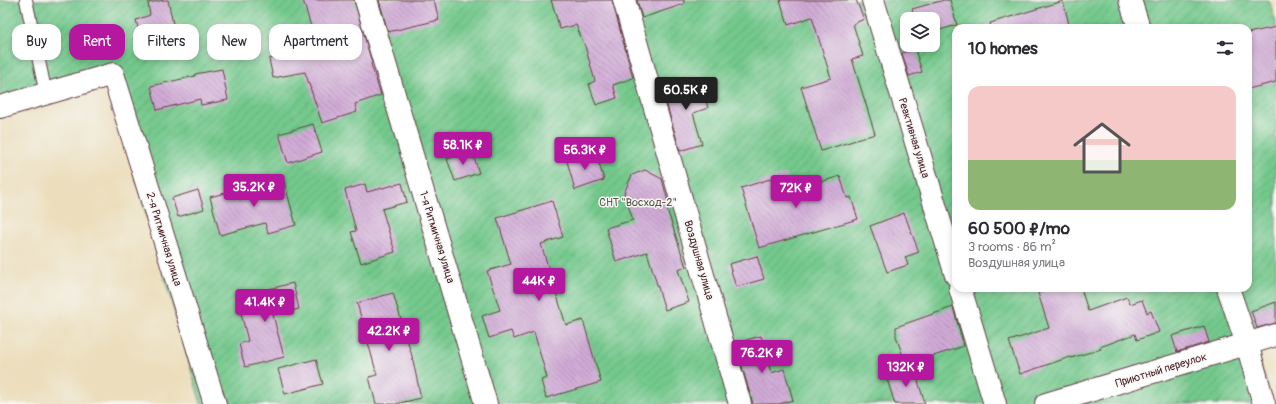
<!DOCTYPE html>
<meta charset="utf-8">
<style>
body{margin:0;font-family:Pangolin,sans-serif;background:#f2f2f3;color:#2b2b33;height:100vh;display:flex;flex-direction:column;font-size:15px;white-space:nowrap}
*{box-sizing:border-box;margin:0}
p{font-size:13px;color:#7c7c81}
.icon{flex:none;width:22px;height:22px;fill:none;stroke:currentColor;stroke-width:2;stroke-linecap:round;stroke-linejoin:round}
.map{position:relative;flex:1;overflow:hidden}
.panel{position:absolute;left:952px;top:24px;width:300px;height:268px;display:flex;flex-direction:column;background:#fff;border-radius:12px;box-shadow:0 2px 6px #0003}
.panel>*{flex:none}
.banner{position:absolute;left:12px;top:24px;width:380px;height:36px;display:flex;gap:8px}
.controls{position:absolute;left:900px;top:12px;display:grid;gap:8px}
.controls a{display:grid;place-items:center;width:40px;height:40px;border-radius:8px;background:#fff;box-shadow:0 2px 6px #0003;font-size:20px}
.price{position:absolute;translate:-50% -34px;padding:0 9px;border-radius:4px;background:#b5179e;color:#fff;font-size:13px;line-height:26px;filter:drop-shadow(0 1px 2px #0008)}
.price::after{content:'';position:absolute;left:50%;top:24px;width:12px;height:9px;margin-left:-6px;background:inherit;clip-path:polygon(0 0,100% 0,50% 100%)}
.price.selected{background:#222;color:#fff}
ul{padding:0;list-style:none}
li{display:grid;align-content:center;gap:8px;height:212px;padding:0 16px}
li span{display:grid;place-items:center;height:124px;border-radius:12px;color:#555}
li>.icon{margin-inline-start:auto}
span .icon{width:72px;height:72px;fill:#fffc;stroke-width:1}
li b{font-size:17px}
h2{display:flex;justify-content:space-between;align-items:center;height:48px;padding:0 16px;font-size:17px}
.pill{padding:0 14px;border-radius:12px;background:#fff;box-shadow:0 2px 6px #0003;font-size:14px;line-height:36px}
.pill.selected{background:#b5179e;color:#fff}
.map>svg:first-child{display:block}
</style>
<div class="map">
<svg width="1276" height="404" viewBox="0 0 1276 404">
<defs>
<pattern id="garden-furrows" width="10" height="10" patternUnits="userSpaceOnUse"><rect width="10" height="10" fill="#73c88c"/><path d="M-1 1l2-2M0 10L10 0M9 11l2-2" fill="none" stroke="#65ab79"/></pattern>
<pattern id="building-back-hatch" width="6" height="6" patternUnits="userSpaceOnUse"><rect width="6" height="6" fill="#d0aad6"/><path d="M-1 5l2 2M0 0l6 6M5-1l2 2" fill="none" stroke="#ab8aae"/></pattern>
</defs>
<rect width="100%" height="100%" fill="#f6f6f2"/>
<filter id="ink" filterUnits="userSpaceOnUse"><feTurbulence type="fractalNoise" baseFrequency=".025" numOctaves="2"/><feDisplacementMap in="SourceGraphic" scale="8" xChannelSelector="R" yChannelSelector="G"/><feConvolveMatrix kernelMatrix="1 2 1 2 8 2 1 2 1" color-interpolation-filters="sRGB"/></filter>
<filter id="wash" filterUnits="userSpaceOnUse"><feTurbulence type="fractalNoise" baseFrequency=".012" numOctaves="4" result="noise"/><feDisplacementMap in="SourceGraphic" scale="16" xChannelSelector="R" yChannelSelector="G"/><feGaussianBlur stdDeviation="0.9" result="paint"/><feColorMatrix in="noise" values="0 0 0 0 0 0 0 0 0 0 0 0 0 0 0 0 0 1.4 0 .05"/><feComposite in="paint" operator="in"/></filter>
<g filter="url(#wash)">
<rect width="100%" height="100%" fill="#ecdebc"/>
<path fill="url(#garden-furrows)" stroke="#5e745c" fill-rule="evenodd" d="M0,0h1269l7,22v324l-19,6 16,52h-1072l-93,-320 -108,30zM907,19h26v26h-26zM956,28h292v260h-292z"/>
<g id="blocks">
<g fill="url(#building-back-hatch)">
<path d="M164,0h4l7,33 -34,7 -5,-20 14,-5 -2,-12z"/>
<path d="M303,0h51l18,63 -1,1 10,31 -26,9 2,8 -35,11 -17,-51 -32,6 -4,-19 49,-9z"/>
<path d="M379,0h55l5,20 -51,12z"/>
<path d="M551,0h61l21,78 -20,7 4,13 -21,7 -7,-21 6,-3 -10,-35 -9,-21 -16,4z"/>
<path d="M637,0h47v4l-42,14z"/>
<path d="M780,0h76l8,19 -11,5 10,32 -11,3 23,75 -54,17 -20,-64 30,-9 -19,-61 -24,8z"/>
<path d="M944,0h6l7,25 -24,7v-13h-18l-3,-10z"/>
<path d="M1063,1l7,27h-79l-1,-5z"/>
<path d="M1276,27v55l-28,7v-56z"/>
<path d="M915,49l7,23 -13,4 -7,-23z"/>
<path d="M222,69l6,31 -27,5 -1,-6 -43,11 -6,-24 44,-10v-2z"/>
<path d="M699,77l9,31 -15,5 9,31 -22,7 -18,-63z"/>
<path d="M313,124l9,28 -34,11 -9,-29z"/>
<path d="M472,151l7,22 -24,8 -8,-22z"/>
<path d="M596,153l8,27 -29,10 -8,-29z"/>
<path d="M645,170l17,9 6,23 -3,1 21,64 -8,3 11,32 -24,8 -18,-58 -31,10 -10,-34 27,-8 -9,-27 8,-18z"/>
<path d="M786,174l5,17 49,-15 7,22 4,-1 7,22 -99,29 -18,-60z"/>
<path d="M283,178l13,47 -28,8 -3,-10 -45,12 -10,-38z"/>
<path d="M402,183l5,19 -25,7 13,43 -34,11 -10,-31 5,-1 -11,-41 20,-6 2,8z"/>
<path d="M198,190l6,19 -26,8 -6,-19z"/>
<path d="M552,201l11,36 -22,7 25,81 17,-5 18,62 -55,16 -5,-18 6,-2 -13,-46 -20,7 -3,-8 -22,7 -7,-22 18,-6 -13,-39 24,-7 -14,-46z"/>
<path d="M904,213l15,39 -14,5 3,8 -21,7 -17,-46z"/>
<path d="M757,256l7,23 -28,8 -7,-23z"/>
<path d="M293,283l6,26 -26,6 11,42 -39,10 -6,-23 9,-3 -11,-44z"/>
<path d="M1054,288h27l7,23 39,-14 3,7 12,-4 5,13 4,-2 8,21 -22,8 -2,-6 -35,13 1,2 -30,9 -1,-1 -50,17 -11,-33 40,-13 -11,-35z"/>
<path d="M393,293l19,63 9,42 -25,6h-20l-7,-27 8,-2 -20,-72z"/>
<path d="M1276,302v21l-19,5 -6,-17z"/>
<path d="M953,307l11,39 -58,19 -10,-29v-9z"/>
<path d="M1204,326l5,16 -32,10 -5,-16z"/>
<path d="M761,336l10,37 13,-4 9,31 -14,4h-26l-18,-61z"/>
<path d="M316,359l7,25 -38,10 -7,-25z"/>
<path d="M914,368l11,36h-30l-9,-28z"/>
</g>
</g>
</g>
<g filter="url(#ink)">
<use href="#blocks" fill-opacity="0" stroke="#623c41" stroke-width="1"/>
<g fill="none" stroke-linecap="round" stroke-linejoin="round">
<defs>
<path id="service" d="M26,0l20,94"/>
<g id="minor">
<path d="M366,0l120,404"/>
<path d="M624,0l116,404"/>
<path d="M873,0l83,275"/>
<path d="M1130,0l9,28"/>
<path d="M0,107l113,-33 102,330"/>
<path d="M960,288l35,116"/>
<path d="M1228,288l19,56 17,60"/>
<path d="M1046,404l230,-69"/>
</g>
</defs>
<use href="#service" stroke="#623c41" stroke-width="14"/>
<use href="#minor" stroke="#623c41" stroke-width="24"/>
<use href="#service" stroke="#fff" stroke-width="12"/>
<use href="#minor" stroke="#fff" stroke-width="22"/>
</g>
</g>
<g text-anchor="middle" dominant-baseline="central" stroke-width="3" stroke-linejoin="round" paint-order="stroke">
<g font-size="11" fill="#4a1f2b" stroke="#f6f6f2">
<text transform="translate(914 138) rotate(73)">Реактивная улица</text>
<text transform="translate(437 237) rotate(73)">1-я Ритмичная улица</text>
<text transform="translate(164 239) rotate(73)">2-я Ритмичная улица</text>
<text transform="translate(699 260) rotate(74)">Воздушная улица</text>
<text transform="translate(1161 370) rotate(-17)">Приютный переулок</text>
</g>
<g font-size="11" fill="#565248" stroke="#f6f6f2">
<text x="638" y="202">СНТ "Восход-2"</text>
</g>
</g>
</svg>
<div class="controls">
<a><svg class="icon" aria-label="layers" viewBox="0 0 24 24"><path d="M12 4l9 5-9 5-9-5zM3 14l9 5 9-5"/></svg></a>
</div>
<b class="price selected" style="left:686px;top:111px">60.5K ₽</b>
<b class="price" style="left:463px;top:166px">58.1K ₽</b>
<b class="price" style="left:585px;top:171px">56.3K ₽</b>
<b class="price" style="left:254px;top:208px">35.2K ₽</b>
<b class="price" style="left:796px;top:209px">72K ₽</b>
<b class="price" style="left:539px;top:302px">44K ₽</b>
<b class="price" style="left:265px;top:323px">41.4K ₽</b>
<b class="price" style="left:389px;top:352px">42.2K ₽</b>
<b class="price" style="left:762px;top:374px">76.2K ₽</b>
<b class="price" style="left:906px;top:388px">132K ₽</b>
<div class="banner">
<a class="pill">Buy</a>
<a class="pill selected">Rent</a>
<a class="pill">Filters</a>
<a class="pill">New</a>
<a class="pill">Apartment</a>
</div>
<section class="panel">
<h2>10 homes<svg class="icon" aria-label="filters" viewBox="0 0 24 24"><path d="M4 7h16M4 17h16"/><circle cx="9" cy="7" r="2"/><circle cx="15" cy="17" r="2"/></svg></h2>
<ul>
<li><span style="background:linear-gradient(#f6c9c9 60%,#8fb573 0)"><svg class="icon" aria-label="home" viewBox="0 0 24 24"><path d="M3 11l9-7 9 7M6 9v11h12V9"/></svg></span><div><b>60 500 ₽/mo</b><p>3 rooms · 86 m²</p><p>Воздушная улица</p></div></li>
</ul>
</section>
</div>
